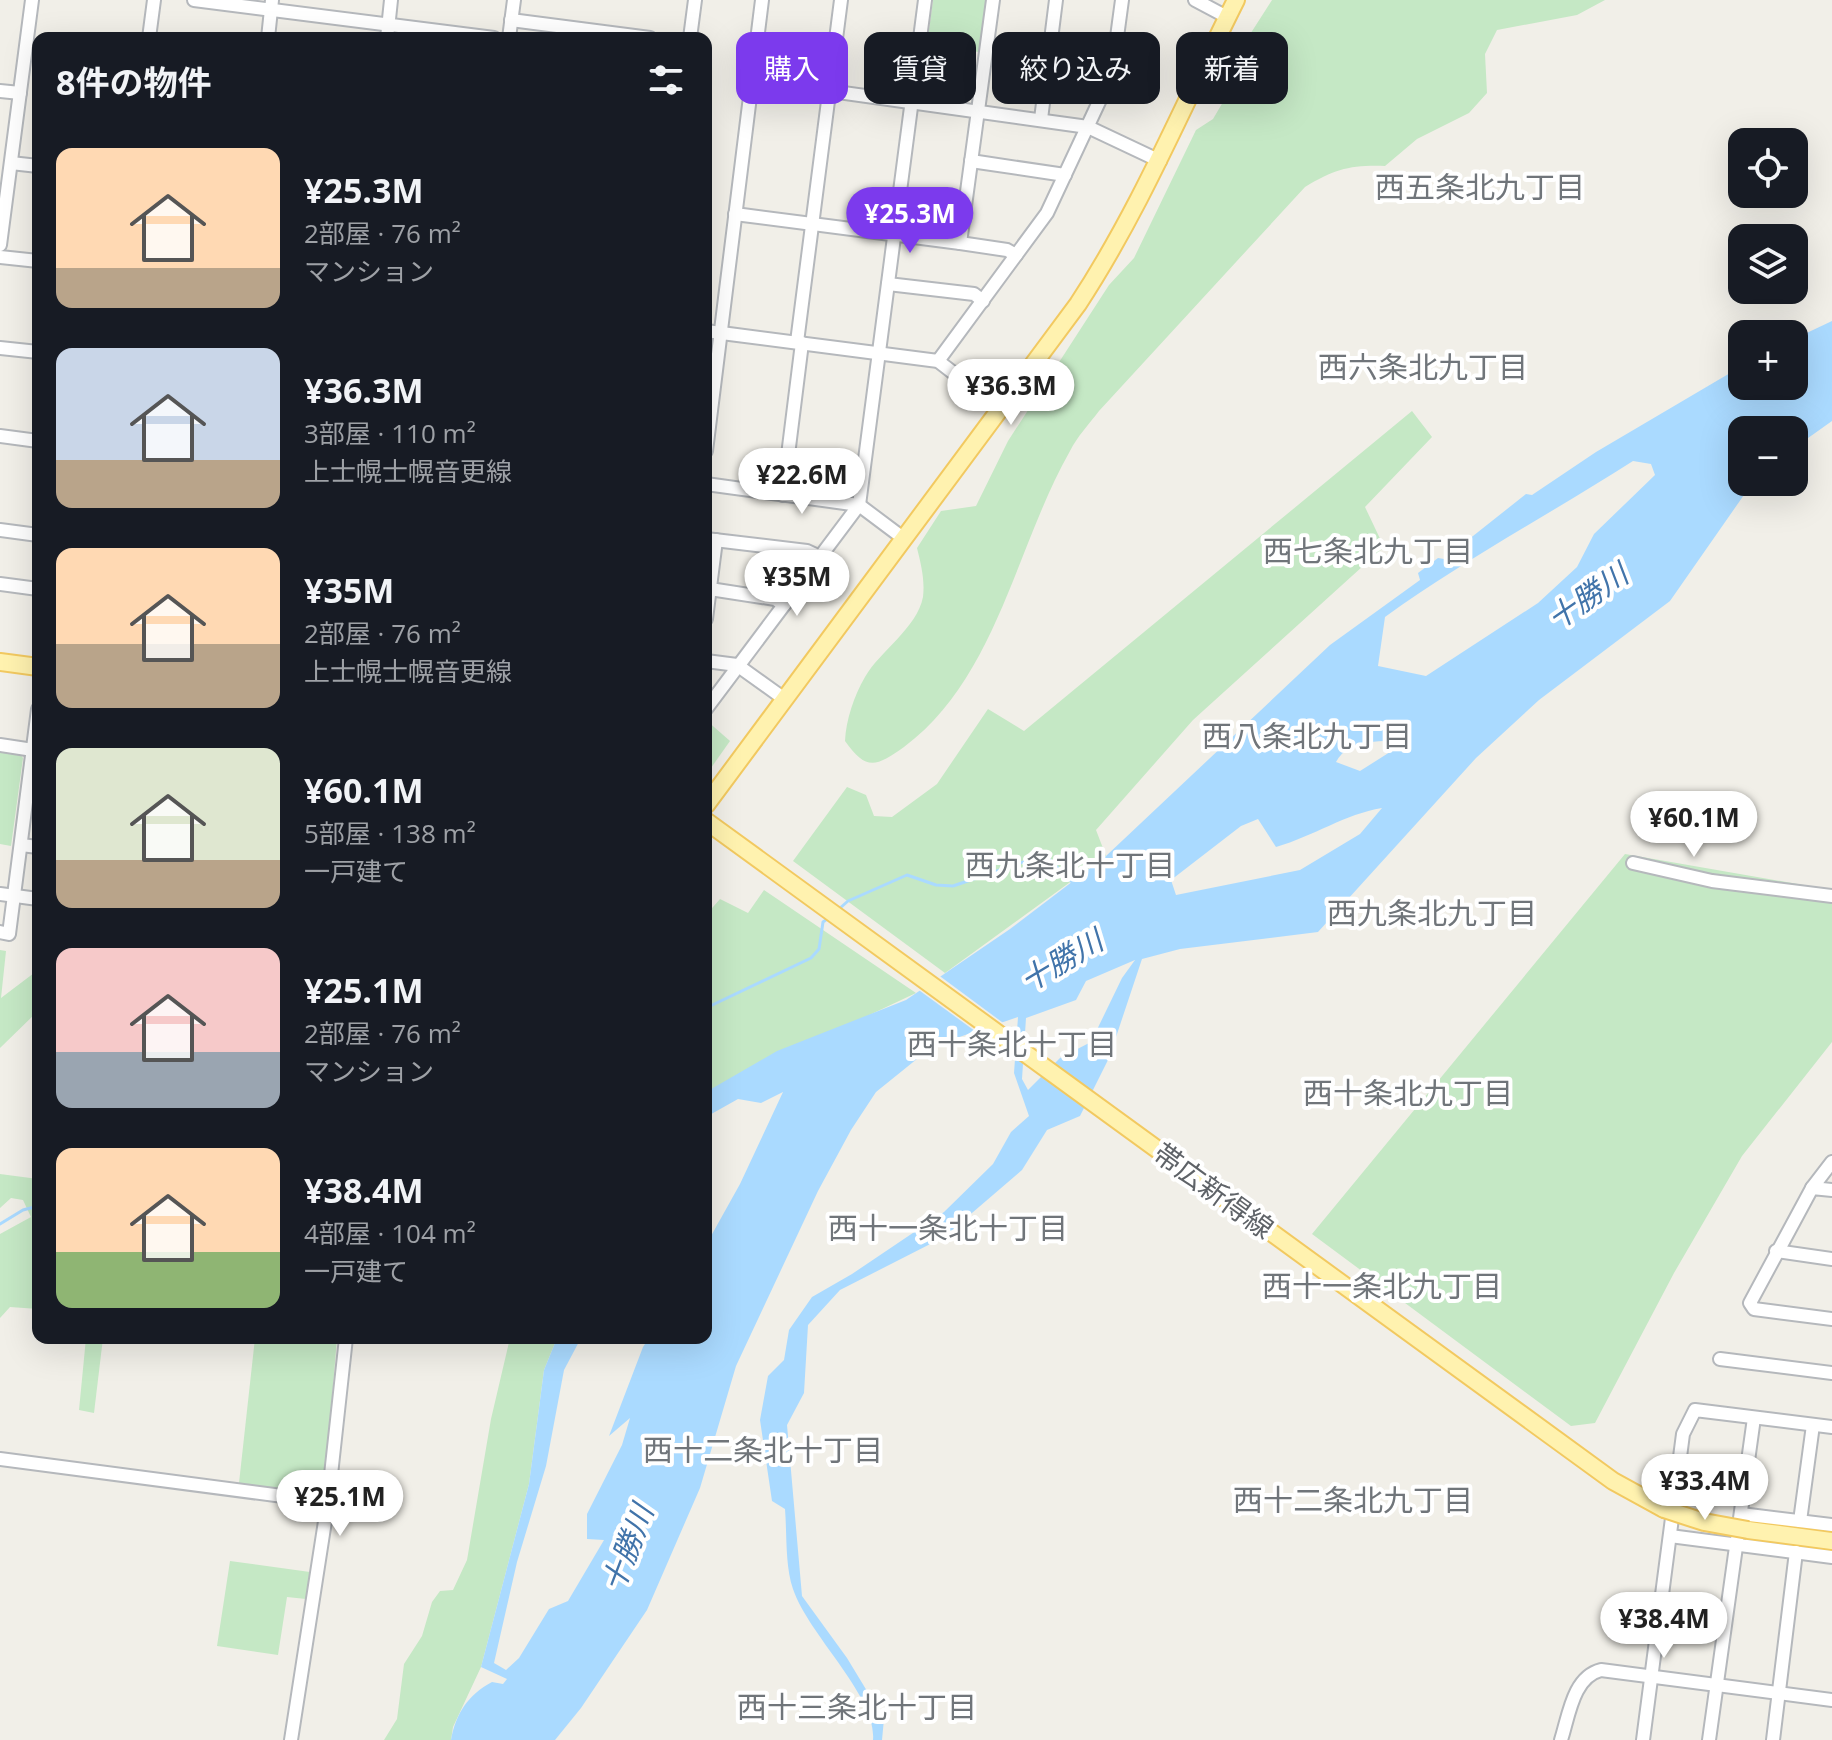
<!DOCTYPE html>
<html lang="ja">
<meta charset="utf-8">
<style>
body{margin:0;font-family:"Open Sans","Noto Sans JP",sans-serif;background:#20242c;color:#f1f3f6;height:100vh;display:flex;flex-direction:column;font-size:30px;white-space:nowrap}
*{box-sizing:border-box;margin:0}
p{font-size:26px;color:#9ea1a6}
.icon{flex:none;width:44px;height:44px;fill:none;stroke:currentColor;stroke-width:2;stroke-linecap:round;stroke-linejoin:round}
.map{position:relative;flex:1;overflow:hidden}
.sheet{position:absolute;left:32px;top:32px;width:680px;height:1312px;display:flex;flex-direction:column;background:#171b24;border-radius:16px;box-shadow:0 8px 32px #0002}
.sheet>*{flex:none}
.hud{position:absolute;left:736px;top:32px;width:760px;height:72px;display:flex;gap:16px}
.controls{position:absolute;left:1728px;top:128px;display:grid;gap:16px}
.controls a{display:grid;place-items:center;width:80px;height:80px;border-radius:16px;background:#171b24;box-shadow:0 8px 32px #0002;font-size:40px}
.price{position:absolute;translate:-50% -68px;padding:0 18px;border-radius:28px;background:#fff;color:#222;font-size:26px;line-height:52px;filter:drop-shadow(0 2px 4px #0008)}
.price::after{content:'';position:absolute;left:50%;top:48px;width:24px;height:18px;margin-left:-12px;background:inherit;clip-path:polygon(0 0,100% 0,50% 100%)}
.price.on{background:#7c3aed;color:#fff}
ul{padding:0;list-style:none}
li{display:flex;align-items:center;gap:24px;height:200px;padding:0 24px}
li span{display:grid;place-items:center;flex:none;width:224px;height:160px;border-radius:16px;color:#555}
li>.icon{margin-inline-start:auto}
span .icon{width:96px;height:96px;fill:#fffc;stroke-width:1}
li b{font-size:34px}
h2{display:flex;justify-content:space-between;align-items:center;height:96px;padding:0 24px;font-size:34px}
.tag{padding:0 28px;border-radius:16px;background:#171b24;box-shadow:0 8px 32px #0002;font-size:28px;line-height:72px}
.tag.on{background:#7c3aed;color:#fff}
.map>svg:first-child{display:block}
</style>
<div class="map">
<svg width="1832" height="1740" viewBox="0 0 1832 1740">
<rect width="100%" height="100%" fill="#f1efe8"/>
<g fill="#c5e8c5">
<path d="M933,0h53l-7,52 -52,-7z"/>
<path d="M1272,0h333l-28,15 -80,15 -12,24 2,39 -18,20 -52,26 -32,27c-35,-1 -50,3 -80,21l-206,224c-10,13 -22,26 -29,40 -55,97 -73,226 -166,296 -28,20 -38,24 -59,-6 1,-21 9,-45 20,-64 15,-26 52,-49 58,-80 2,-17 -2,-33 -6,-49l24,-37 35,-5 32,-65 101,-156 25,-27 62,-128 17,-11 33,-56 -6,-13z"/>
<path d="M1412,411l20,26 -67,70 19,40 -191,173 -97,110 10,26 -161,117 -152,-112 54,-74 19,8 8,21 18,1 45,-33 51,-75 36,22z"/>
<path d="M706,720l24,21 -24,34z"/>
<path d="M0,750l19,3 4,5 -12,88 -11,-2z"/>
<path d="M1625,854l207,36v152l-90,114 -68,117 -79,150 -24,3 -259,-192z"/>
<path d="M764,890l152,103 -210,99v-177l14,-16 28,14z"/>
<path d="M0,950l6,1 -5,47 37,-28v41l-38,37z"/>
<path d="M0,1174l38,5v130l-28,-2 -10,11v-84l31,-17 -8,-17 -12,-2 -11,10z"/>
<path d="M86,1338h17l-9,75 -15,-3z"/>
<path d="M255,1338h82l-12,146 -8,9 -78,-10z"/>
<path d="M510,1338h47l-13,32 -15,114 -48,183 -28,60 -2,13h-67l13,-21 7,-55 18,-28 10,-34 8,-11 13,-1 14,-30 24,-141z"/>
<path d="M230,1561l80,11 -4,27 -19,-2 -9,58 -61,-9z"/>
</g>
<path fill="#aadaff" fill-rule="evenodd" d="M1832,321v100l-38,27v-18h-52v52h11l-83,119 -131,99 -63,58 -158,174 -138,17 -38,10 -33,99 -29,58 -33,14 -25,40 -78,67 -104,53 -32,35 -4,68 -17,32 15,171 45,62 37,61 -2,21h-9c4,-44 -64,-104 -80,-151 -8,-23 -6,-55 -8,-80l-13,-8 -12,-81 8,-44 16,-16 5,-30 23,-33 40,-23 92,-62 49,-48 18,-32 18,-16 -15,-43 4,-56 -85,29 -57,46 -25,38 -33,61 -82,175 -36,122 -53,122 -66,98 -26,32h-104c5,-27 17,-45 41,-58l11,2 4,-5 -26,-12 48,-183 15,-114 13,-32h24l-17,32 -18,96 -29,96 -23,101 12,7 13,-12 30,-49 19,-8 36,-61 -17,-1v-25l35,-69 8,-27 -21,18 34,-89 6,-9h57v-93l34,-61 43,-92 -22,11 -23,-4 -32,18v-25l71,-41 129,-51 104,-71 96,-73 224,-211 90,-65 -2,-7 20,-15 6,1 82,-65 6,1 64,-43 146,-86v20h52v-47zM1633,461l18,3 4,11 -61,59 -17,33 -39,36 -112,73 -48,-10 7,-49c79,-57 165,-103 248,-156zM1409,740l-49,31 -24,-9c13,-25 49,-20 73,-22zM1382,808l-22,26 -60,36 -124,25 -5,-15 70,-54 17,-7 18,28c38,-11 69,-33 106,-39zM1135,960l-13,18 -31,64 -31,16 -32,32 -6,-11 4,-61 50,-18 10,-19z"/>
<path fill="#f1efe8" d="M937,974l69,51 -27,9 -63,-46z"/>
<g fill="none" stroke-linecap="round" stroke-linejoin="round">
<g stroke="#aadaff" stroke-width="3">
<path d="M839,909l9,-8 59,-26 29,10 17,1 82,-28 14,1 24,24"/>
<path d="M706,1008l105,-50 8,-9 4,-27 7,-5"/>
<path d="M0,1224l23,-14 15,-4"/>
</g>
<defs>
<g id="minor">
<path d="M194,0l300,38"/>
<path d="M1195,0l32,17"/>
<path d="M511,20l139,18"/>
<path d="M149,38l5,-38"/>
<path d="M268,38l4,-38"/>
<path d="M387,38l4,-38"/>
<path d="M509,38l5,-38"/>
<path d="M690,38l5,-38"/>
<path d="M751,80l337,47 72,34"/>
<path d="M0,91l20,2"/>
<path d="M1041,119l15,-119"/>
<path d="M971,161l94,14"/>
<path d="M11,163l27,3"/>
<path d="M735,214l225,29 47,7 9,5"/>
<path d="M960,243l33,-243"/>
<path d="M0,245l32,-245"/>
<path d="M0,257l38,4"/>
<path d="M888,284l86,10 9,7"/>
<path d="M706,331l232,30 62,48"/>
<path d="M797,342l44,-342"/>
<path d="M0,348l38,4"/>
<path d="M938,361l109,-148 65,-139 10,-74"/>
<path d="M0,436l38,5"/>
<path d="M706,451l56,-451"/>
<path d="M706,484l153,21 44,33"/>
<path d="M783,495l19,-152"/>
<path d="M0,530l38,5"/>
<path d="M706,539l101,12 13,6"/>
<path d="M0,584l38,5"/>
<path d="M710,589l65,10 9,6"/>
<path d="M706,619l10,-79"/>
<path d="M706,661l31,4 46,33"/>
<path d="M706,709l153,-204 66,-505"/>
<path d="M0,745l33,5"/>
<path d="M21,845l17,2"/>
<path d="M1633,863l79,18 120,15"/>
<path d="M0,894l38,5"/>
<path d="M0,932l9,2 29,-225"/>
<path d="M1812,1188l20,-26"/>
<path d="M1832,1190l-20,-2 -62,115 4,6 78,10"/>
<path d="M1776,1251l56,8"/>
<path d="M1720,1359l112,14"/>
<path d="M0,1459l328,43"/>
<path d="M1741,1514l91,11"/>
<path d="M1800,1521l13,-96"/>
<path d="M1670,1536l162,21"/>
<path d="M291,1740l37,-238 18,-164"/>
<path d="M1561,1740c8,-25 12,-63 40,-70l231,30"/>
<path d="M1643,1740l40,-306 12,-24 137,17"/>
<path d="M1709,1740l45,-322"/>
<path d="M1773,1740l23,-188"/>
</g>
<g id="major">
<path d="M0,662l38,5"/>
<path d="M706,805l372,-501c63,-96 106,-201 158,-304"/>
<path d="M706,821l907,660 51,28"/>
<path d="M1748,1530l84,11"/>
</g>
</defs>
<use href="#minor" stroke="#b5b8bc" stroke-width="16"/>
<use href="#major" stroke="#f2c960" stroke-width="20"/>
<use href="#minor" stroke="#fff" stroke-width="12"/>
<use href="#major" stroke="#fff2af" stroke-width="16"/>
<defs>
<path id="major-bridge" d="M1664,1509l40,13 44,8"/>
</defs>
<use href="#major-bridge" stroke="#f2c960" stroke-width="20" stroke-linecap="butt"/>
<use href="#major-bridge" stroke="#fff2af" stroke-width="16"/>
</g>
<g text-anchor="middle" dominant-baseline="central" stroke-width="8" stroke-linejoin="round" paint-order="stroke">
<g font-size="28" fill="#5f6368" stroke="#fff">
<text transform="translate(1214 1190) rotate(36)">帯広新得線</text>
</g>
<g font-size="30" fill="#70757a" stroke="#fff">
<text x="1480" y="186">西五条北九丁目</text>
<text x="1423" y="366">西六条北九丁目</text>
<text x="1368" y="550">西七条北九丁目</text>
<text x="1307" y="735">西八条北九丁目</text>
<text x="1070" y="864">西九条北十丁目</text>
<text x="1432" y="912">西九条北九丁目</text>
<text x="1012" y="1043">西十条北十丁目</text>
<text x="1408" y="1092">西十条北九丁目</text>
<text x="948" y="1227">西十一条北十丁目</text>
<text x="1382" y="1285">西十一条北九丁目</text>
<text x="763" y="1449">西十二条北十丁目</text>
<text x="1353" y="1499">西十二条北九丁目</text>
<text x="857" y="1706">西十三条北十丁目</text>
</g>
<g font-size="30" font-style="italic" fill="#4174aa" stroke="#fff">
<text transform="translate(1587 596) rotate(-35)">十勝川</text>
<text transform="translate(1061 960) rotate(-31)">十勝川</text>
<text transform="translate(627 1548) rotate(-69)">十勝川</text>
</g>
</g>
</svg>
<div class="controls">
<a><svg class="icon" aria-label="locate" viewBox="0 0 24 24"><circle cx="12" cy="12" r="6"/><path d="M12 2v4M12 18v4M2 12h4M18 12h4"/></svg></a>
<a><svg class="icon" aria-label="layers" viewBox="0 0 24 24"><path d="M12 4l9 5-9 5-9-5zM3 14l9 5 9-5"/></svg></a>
<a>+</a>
<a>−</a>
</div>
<b class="price on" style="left:910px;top:255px">¥25.3M</b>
<b class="price" style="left:1011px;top:427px">¥36.3M</b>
<b class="price" style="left:802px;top:516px">¥22.6M</b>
<b class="price" style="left:797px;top:618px">¥35M</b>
<b class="price" style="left:1694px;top:859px">¥60.1M</b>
<b class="price" style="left:1705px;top:1522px">¥33.4M</b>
<b class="price" style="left:340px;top:1538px">¥25.1M</b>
<b class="price" style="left:1664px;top:1660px">¥38.4M</b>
<div class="hud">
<a class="tag on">購入</a>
<a class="tag">賃貸</a>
<a class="tag">絞り込み</a>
<a class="tag">新着</a>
</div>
<section class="sheet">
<h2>8件の物件<svg class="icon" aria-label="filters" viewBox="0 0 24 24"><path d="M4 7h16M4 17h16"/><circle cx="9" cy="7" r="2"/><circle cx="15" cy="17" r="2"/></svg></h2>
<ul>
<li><span style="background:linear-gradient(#ffd9b3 75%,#b9a48a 0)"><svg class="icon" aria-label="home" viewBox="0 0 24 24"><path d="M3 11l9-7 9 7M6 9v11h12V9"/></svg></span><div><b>¥25.3M</b><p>2部屋 · 76 m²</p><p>マンション</p></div></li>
<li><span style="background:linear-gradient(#c9d6e8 70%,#b9a48a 0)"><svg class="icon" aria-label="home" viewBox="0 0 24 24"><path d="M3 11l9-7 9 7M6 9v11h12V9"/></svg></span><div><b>¥36.3M</b><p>3部屋 · 110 m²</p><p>上士幌士幌音更線</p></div></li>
<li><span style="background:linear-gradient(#ffd9b3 60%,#b9a48a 0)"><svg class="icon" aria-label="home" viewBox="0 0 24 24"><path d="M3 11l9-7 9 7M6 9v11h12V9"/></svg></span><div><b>¥35M</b><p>2部屋 · 76 m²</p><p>上士幌士幌音更線</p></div></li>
<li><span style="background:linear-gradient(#dfe7d0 70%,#b9a48a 0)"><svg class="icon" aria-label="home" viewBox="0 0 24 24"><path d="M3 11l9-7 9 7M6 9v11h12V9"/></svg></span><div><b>¥60.1M</b><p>5部屋 · 138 m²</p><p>一戸建て</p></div></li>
<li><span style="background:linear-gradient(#f6c9c9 65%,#9aa5b1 0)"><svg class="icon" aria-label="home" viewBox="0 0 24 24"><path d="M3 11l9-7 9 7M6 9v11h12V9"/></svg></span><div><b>¥25.1M</b><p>2部屋 · 76 m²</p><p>マンション</p></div></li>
<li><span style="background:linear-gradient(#ffd9b3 65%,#8fb573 0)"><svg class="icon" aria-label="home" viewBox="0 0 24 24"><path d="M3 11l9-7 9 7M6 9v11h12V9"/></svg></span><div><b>¥38.4M</b><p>4部屋 · 104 m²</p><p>一戸建て</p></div></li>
</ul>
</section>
</div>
